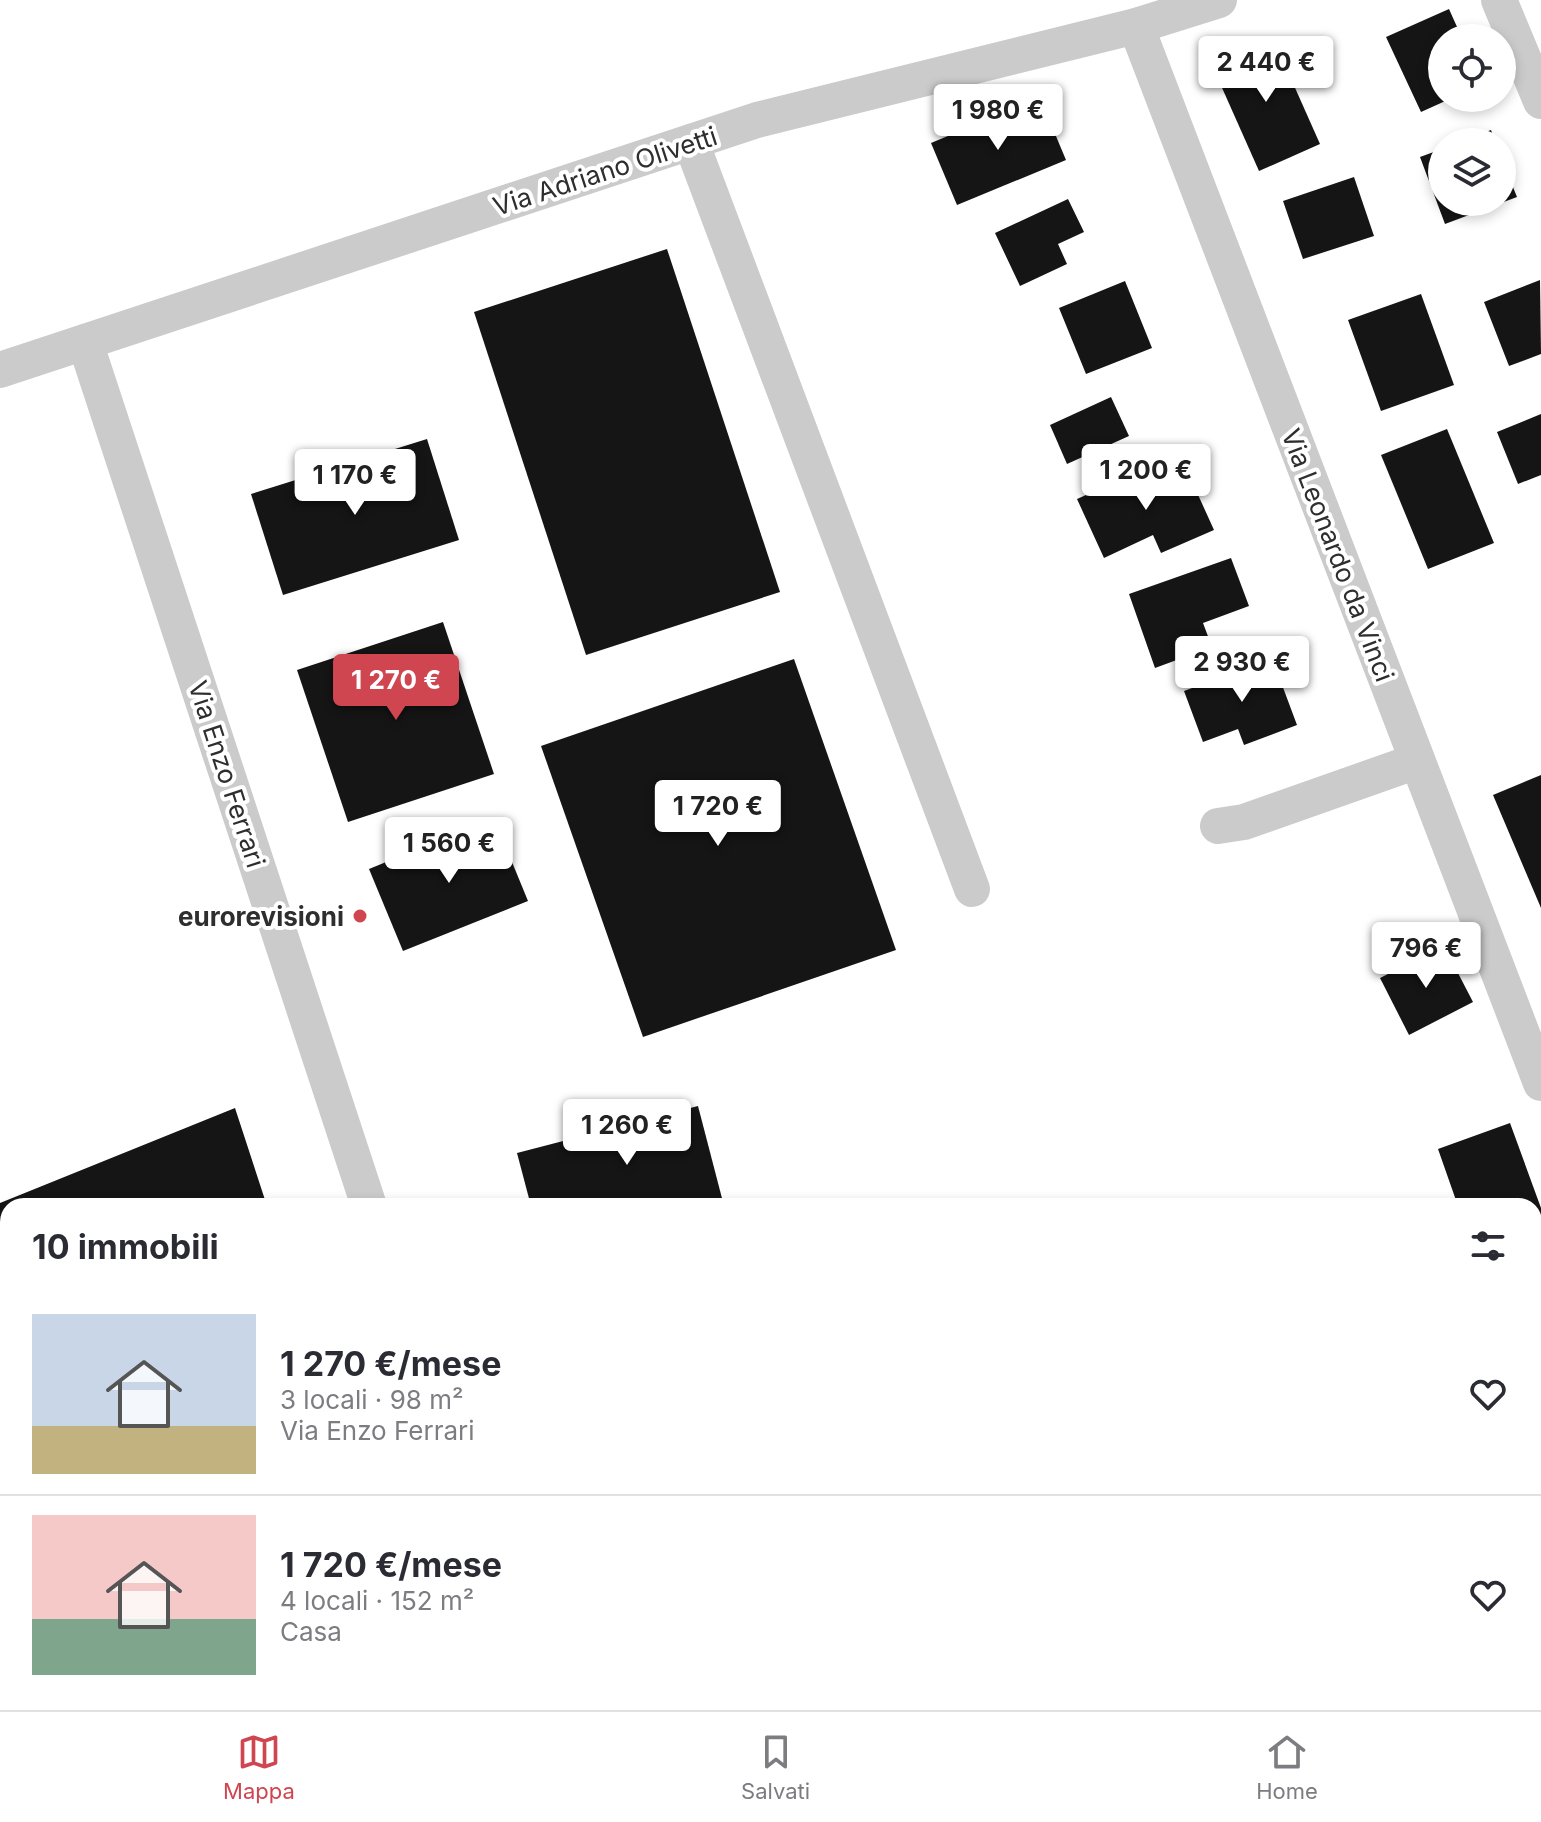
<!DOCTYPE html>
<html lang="it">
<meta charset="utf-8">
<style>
body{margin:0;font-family:Inter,sans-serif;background:#f2f2f3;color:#2b2b33;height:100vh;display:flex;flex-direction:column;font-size:30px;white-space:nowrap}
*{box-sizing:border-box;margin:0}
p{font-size:26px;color:#7c7c81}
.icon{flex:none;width:44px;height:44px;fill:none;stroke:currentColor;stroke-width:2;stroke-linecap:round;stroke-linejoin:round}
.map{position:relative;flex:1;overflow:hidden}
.details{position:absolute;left:0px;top:1198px;width:1542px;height:512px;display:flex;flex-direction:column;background:#fff;border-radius:24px 24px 0 0;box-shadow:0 4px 12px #0003}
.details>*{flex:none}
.buttons{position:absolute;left:1428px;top:24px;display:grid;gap:16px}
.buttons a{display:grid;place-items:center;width:88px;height:88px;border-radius:50%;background:#fff;box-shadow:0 4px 12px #0003;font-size:40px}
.price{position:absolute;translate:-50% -68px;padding:0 18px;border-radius:8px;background:#fff;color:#222;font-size:26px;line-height:52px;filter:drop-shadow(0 2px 4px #0008)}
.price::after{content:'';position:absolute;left:50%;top:48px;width:24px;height:18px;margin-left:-12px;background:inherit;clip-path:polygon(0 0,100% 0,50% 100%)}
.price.on{background:#d04650;color:#fff}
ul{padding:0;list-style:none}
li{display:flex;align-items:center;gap:24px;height:200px;padding:0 32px}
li+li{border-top:2px solid #e1e1e2}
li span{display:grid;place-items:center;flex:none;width:224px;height:160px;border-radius:0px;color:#555}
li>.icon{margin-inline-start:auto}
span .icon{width:96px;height:96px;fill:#fffc;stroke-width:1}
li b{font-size:34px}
h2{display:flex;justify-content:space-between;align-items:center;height:96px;padding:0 32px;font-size:34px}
.menu{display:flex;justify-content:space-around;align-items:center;height:112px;border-top:2px solid #e1e1e2;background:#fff;font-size:22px;color:#7c7c81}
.menu a{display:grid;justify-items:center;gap:4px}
.menu .on{color:#d04650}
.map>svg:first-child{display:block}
</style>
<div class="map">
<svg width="1541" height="1710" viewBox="0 0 1541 1710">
<rect width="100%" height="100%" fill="#fff"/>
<g fill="#151515">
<path d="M1449,9l13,29h-20v60h10l-31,14 -35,-75z"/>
<path d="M1272,36l48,108 -61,27 -48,-108z"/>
<path d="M1040,98l26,62 -109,45 -26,-62z"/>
<path d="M1491,130l4,12h-35z"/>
<path d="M1442,149v53h60v-42l15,37 -72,27 -25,-67z"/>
<path d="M1354,177l20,59 -71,23 -20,-58z"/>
<path d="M1068,199l16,33 -26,12 9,20 -47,22 -25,-53z"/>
<path d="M667,249l113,343 -194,63 -112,-343z"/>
<path d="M1540,280l1,74 -32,12 -25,-64z"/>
<path d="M1125,281l27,67 -66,26 -27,-66z"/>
<path d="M1421,294l33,91 -73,26 -33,-91z"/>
<path d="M1111,397l18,39 -62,28 -17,-39z"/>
<path d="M1541,414v61l-23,9 -21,-52z"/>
<path d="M1447,429l47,114 -66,26 -47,-114z"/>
<path d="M427,439l32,101 -176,55 -32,-101z"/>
<path d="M1185,466l29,64 -53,23 -8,-18 -49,23 -27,-59 63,-28 5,12z"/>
<path d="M1231,558l18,48 -46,17 9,24 -57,21 -26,-74z"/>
<path d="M443,622l51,152 -146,48 -51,-152z"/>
<path d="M1272,658l25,67 -53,20 -6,-16 -35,13 -19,-51z"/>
<path d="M794,659l102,291 -253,87 -102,-291z"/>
<path d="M1541,775v133l-48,-113z"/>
<path d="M494,818l34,83 -125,50 -34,-82z"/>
<path d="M1444,946l29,56 -64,33 -29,-57z"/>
<path d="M698,1106l26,100h-193l-14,-53z"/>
<path d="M235,1108l32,98h-259l-1,170 -7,-23v-150z"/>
<path d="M1510,1123l31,85v7l-7,3v-12h-76l-20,-57z"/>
<path d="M1541,1263v104l-7,2v-103z"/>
<path d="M244,1702h212l2,8h-237z"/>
<path d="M680,1702h452l3,8h-452z"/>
</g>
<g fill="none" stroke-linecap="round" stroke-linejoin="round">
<g stroke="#cbcbcb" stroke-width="36">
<path d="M1499,0l42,101"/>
<path d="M1136,26l405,1057"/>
<path d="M691,142l281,747"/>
<path d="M85,342l284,864"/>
<path d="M0,370l757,-250 379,-94 83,-26"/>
<path d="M1218,826l26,-4 173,-61"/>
<path d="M533,1702l2,8"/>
</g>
</g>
<circle fill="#d04650" stroke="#fff" stroke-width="3" cx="360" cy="916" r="8"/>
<g text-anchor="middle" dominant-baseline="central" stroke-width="8" stroke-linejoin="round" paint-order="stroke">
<g font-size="26" fill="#2e2e2e" stroke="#fff">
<text transform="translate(605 171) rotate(-18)">Via Adriano Olivetti</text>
<text transform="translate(1338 555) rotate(69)">Via Leonardo da Vinci</text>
<text transform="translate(227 774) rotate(72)">Via Enzo Ferrari</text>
</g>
<g font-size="26" font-weight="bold" fill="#2e2e2e" stroke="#fff" text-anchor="end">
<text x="344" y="916">eurorevisioni</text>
</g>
</g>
</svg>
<div class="buttons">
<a><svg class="icon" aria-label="locate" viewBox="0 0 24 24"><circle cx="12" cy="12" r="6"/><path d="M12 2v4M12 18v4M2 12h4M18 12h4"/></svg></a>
<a><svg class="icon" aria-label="layers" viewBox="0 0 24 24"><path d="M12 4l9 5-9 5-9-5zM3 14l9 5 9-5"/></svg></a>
</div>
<b class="price" style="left:1266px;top:104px">2 440 €</b>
<b class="price" style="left:998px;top:152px">1 980 €</b>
<b class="price" style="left:1146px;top:512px">1 200 €</b>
<b class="price" style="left:355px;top:517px">1 170 €</b>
<b class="price" style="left:1242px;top:704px">2 930 €</b>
<b class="price on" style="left:396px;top:722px">1 270 €</b>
<b class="price" style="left:718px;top:848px">1 720 €</b>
<b class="price" style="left:449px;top:885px">1 560 €</b>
<b class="price" style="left:1426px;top:990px">796 €</b>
<b class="price" style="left:627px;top:1167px">1 260 €</b>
<section class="details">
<h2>10 immobili<svg class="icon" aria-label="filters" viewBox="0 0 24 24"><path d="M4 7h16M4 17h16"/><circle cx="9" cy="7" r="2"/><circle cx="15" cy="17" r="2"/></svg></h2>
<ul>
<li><span style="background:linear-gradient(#c9d6e8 70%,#c2b280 0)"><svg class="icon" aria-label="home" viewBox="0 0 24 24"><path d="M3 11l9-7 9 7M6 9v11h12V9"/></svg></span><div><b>1 270 €/mese</b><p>3 locali · 98 m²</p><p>Via Enzo Ferrari</p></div><svg class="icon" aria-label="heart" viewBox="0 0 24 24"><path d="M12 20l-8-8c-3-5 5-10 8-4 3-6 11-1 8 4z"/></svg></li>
<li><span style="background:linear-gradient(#f6c9c9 65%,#7fa58c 0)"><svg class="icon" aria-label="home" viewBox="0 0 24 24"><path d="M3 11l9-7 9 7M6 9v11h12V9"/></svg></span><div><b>1 720 €/mese</b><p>4 locali · 152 m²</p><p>Casa</p></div><svg class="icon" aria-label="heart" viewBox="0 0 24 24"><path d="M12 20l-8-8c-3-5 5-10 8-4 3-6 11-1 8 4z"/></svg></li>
</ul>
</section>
</div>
<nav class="menu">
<a class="on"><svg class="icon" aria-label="map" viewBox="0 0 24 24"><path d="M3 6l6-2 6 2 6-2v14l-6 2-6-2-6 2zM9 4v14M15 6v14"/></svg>Mappa</a>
<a><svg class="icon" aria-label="saved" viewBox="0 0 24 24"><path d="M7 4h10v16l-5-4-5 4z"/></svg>Salvati</a>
<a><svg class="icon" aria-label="home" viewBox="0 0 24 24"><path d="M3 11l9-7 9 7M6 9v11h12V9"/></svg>Home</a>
</nav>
